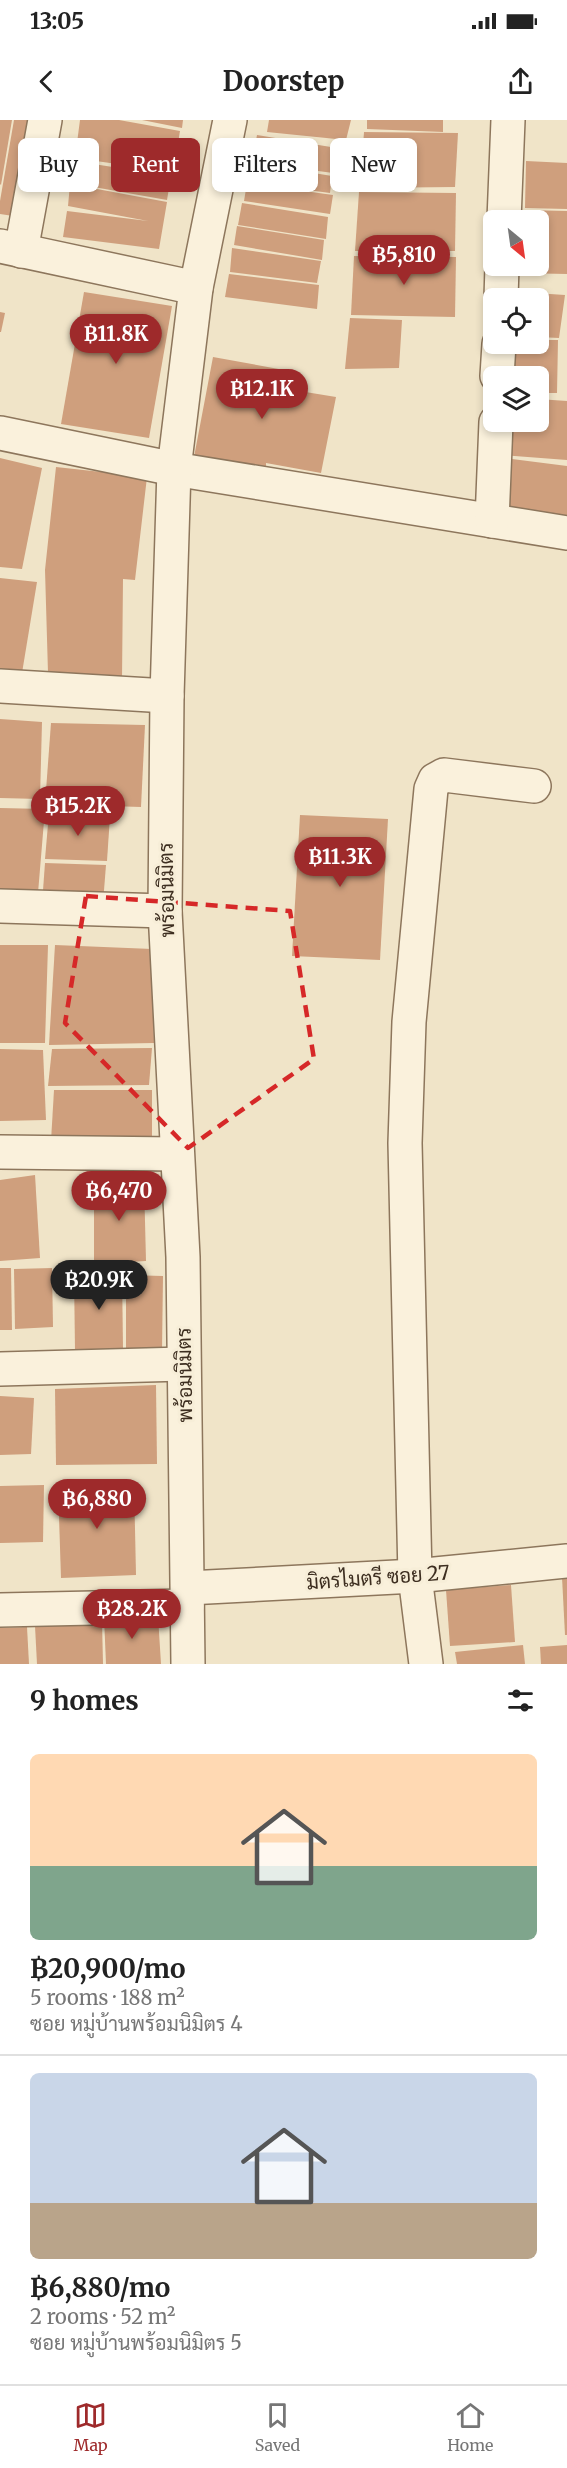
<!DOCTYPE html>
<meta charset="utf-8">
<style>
body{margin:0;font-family:Merriweather,Sarabun,serif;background:#f6f6f6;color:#222;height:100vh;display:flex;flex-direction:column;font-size:22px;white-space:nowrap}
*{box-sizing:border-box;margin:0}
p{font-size:20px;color:#767676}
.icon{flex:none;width:33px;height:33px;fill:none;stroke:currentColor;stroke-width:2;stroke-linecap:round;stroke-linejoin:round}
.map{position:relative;height:1544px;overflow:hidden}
.side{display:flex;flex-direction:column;background:#fff;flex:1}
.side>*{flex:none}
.banner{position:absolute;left:18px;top:18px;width:531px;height:54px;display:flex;gap:12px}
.needle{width:39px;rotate:151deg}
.tools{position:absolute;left:483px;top:90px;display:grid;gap:12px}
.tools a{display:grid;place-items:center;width:66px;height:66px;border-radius:9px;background:#fff;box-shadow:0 3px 9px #0003;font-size:30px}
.price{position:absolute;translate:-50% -51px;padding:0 14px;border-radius:21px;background:#9e2a2b;color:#fff;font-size:20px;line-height:39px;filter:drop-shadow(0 2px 3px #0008)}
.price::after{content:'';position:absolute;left:50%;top:36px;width:18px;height:14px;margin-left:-9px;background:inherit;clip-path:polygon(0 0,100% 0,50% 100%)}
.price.selected{background:#222;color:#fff}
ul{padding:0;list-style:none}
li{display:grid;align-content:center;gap:12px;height:318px;padding:0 30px}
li+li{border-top:2px solid #e0e0e0}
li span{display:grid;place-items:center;height:186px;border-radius:9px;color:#555}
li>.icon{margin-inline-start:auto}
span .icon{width:108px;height:108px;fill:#fffc;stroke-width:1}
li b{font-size:26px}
h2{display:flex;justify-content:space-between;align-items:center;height:72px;padding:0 30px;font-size:26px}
.pill{padding:0 21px;border-radius:9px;background:#fff;box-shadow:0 3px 9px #0003;font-size:21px;line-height:54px}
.pill.selected{background:#9e2a2b;color:#fff}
.status{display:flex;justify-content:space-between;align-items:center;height:42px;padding:0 30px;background:#fff;direction:ltr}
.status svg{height:16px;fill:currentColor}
header{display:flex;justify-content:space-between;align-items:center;height:78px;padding:0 30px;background:#fff;font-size:27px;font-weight:700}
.tabs{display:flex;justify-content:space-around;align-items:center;height:84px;border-top:2px solid #e0e0e0;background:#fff;font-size:16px;color:#767676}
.tabs a{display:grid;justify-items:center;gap:3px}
.tabs .selected{color:#9e2a2b}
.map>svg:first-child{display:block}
</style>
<div class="status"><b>13:05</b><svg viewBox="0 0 49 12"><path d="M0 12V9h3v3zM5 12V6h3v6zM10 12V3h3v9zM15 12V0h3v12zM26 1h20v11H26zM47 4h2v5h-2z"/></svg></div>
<header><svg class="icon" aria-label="back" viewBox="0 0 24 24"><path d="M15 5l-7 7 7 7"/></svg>Doorstep<svg class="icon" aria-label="share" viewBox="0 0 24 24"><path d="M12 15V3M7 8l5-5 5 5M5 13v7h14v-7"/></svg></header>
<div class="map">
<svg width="567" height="1544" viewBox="0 0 567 1544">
<rect width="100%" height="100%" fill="#f0e4c8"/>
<g fill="#cf9f7d">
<path d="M0,0h12l-11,65 -1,-1z"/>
<path d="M14,0h24l-18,97 -20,-3v-13z"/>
<path d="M80,0h39l61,11 -3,18 -12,-2 12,3 -4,22 -98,-14z"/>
<path d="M142,0h41l-1,8z"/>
<path d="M269,0h82l-5,20 -79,-8z"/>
<path d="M367,0h76v12l-76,-3z"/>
<path d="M364,12l94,1 -3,54 -95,1z"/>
<path d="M257,15l80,13 -4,25 -81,-11z"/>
<path d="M74,41l97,15 -4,24 -96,-17z"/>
<path d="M526,41l41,2v46l-42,-1z"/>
<path d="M252,43l80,13 -2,17 -82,-11z"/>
<path d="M247,63l86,12 -3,19 -86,-13z"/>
<path d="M70,64l97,18 -8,47 -96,-12 4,-26 81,10 -80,-15z"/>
<path d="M359,72l97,1 -1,58h-100z"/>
<path d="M242,83l86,14 -2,22 -88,-14z"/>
<path d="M525,90l42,1v63l-50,-1 1,-7h20v-46h-14z"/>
<path d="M237,106l87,14 -2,20 -88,-15z"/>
<path d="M232,128l89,13 -4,22 -87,-11z"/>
<path d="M354,136l102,1 -1,60 -104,-2z"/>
<path d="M229,154l90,11 -2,24 -92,-12z"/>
<path d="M84,172l88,14 -23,132 -88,-14z"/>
<path d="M520,172l45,3 -6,43 -21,-1v-39h-18z"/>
<path d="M0,192l5,1 -4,19h-1z"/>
<path d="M350,198l52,2 -3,48 -54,1z"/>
<path d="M538,220h20l-1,53h-19v-17h-26l2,-32h24z"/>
<path d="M213,237l71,13 -3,18 55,9 -15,76 -55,-10v7l-72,-13z"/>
<path d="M538,279l29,2v59l-64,-5 3,-33h32z"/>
<path d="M0,338l42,10 -20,101 -22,-2z"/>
<path d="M512,339l55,7v58l-68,-11z"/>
<path d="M56,347l91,10 -12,103 -12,-1 -1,100 -74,-6 -3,-103z"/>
<path d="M0,458l37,4 -15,91 -22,-2z"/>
<path d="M0,599l42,3 -2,77 -40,-1z"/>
<path d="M51,603l94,2 -4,82 -96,-3z"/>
<path d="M0,688l45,1 -7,84 -38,-1z"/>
<path d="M49,693l61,3 -3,45 -62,-2z"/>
<path d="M300,695l88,4 -8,141 -88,-4z"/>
<path d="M45,743l61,2 -3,38 -61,1z"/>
<path d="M0,825h48l-3,98h-45z"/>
<path d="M55,825l97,4 2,94 -105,2z"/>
<path d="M152,928l-3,37 -101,1 4,-37z"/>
<path d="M0,929l43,1 3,70 -46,1z"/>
<path d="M54,970h98v49l-101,2z"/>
<path d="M35,1055l5,83 -40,3v-81z"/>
<path d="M94,1058l50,4 2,79 -52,3z"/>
<path d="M0,1148h11l1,62h-12z"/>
<path d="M52,1148l1,59 -38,2 -1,-60z"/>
<path d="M122,1152l1,77 -48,1 -1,-75z"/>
<path d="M126,1155l37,1 -1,75 -36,-1z"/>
<path d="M156,1265l1,79 -101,1 -1,-76z"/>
<path d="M0,1276l34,2 -3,56 -31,1z"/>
<path d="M134,1363l2,92 -75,3 -3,-92z"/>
<path d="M44,1365l-1,57 -43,1v-57z"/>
<path d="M567,1456v59h-2l-3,-58z"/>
<path d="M511,1465l4,57 -65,4 -4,-56z"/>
<path d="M158,1496l3,48h-55l-2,-47z"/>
<path d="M102,1501l1,43h-66l-2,-38z"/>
<path d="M27,1507l2,37h-29v-36z"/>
<path d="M523,1525l2,19h-68l-2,-12z"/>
<path d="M567,1525v19h-26l-1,-17z"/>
</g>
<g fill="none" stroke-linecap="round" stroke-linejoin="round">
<defs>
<g id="minor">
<path d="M504,100l4,-100"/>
<path d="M0,126l196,42"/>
<path d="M21,131l24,-131"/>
<path d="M501,178l1,-32"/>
<path d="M497,256l2,-32"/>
<path d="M0,313l174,36 393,64"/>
<path d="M492,401l4,-99"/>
<path d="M0,566l167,10"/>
<path d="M0,786l165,5"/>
<path d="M0,1032l176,2"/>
<path d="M0,1249l183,-5"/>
<path d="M188,1468l227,-12 152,-15"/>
<path d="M0,1490l187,-4"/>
<path d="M188,1544l-5,-407 -18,-346 2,-215 7,-227 22,-181 34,-168"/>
<path d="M426,1544l-11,-88 -10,-433 4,-121 22,-233 4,-9 9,-5 90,11"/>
</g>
</defs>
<use href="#minor" stroke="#8d765c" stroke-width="36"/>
<use href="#minor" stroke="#faf1dc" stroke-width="33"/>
</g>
<path fill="none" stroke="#d62828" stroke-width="4.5" stroke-dasharray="12 8" stroke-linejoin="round" d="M86,776l204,15 24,148 -126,89 -123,-125z"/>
<g text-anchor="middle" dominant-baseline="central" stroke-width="6" stroke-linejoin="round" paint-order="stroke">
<g font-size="20" fill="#3d2e20" stroke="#f7eed8">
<text transform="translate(166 770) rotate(-91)">พร้อมนิมิตร</text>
<text transform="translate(184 1255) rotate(-91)">พร้อมนิมิตร</text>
<text transform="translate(378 1457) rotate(-4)">มิตรไมตรี ซอย 27</text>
</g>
</g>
</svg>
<div class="tools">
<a><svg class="needle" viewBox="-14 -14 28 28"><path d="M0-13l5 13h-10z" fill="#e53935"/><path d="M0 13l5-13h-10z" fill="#767676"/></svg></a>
<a><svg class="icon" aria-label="locate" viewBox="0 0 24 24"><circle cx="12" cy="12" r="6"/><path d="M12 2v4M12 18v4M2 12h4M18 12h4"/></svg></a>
<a><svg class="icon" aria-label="layers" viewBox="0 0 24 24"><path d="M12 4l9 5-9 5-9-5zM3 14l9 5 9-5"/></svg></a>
</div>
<b class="price" style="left:404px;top:166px">฿5,810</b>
<b class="price" style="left:116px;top:245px">฿11.8K</b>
<b class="price" style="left:262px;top:300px">฿12.1K</b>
<b class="price" style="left:78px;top:717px">฿15.2K</b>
<b class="price" style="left:340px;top:768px">฿11.3K</b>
<b class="price" style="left:119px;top:1102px">฿6,470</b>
<b class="price selected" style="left:99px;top:1191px">฿20.9K</b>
<b class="price" style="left:97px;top:1410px">฿6,880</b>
<b class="price" style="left:132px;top:1520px">฿28.2K</b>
<div class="banner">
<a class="pill">Buy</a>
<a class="pill selected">Rent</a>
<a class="pill">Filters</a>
<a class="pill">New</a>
</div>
</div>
<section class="side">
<h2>9 homes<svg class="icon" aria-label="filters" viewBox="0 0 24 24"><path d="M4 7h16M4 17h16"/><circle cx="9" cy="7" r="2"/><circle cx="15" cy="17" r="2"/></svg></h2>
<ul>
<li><span style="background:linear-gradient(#ffd9b3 60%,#7fa58c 0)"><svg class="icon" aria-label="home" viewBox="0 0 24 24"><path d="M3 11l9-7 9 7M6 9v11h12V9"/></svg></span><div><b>฿20,900/mo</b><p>5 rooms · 188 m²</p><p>ซอย หมู่บ้านพร้อมนิมิตร 4</p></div></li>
<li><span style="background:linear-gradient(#c9d6e8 70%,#b9a48a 0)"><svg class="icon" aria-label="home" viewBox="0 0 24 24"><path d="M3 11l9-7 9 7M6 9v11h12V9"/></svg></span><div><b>฿6,880/mo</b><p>2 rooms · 52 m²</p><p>ซอย หมู่บ้านพร้อมนิมิตร 5</p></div></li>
</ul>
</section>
<nav class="tabs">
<a class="selected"><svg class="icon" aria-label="map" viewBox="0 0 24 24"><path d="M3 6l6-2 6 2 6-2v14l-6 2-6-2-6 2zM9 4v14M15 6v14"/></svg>Map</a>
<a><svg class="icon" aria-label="saved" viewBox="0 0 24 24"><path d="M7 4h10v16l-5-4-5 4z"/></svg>Saved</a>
<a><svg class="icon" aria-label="home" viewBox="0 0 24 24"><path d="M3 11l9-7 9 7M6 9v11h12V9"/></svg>Home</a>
</nav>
